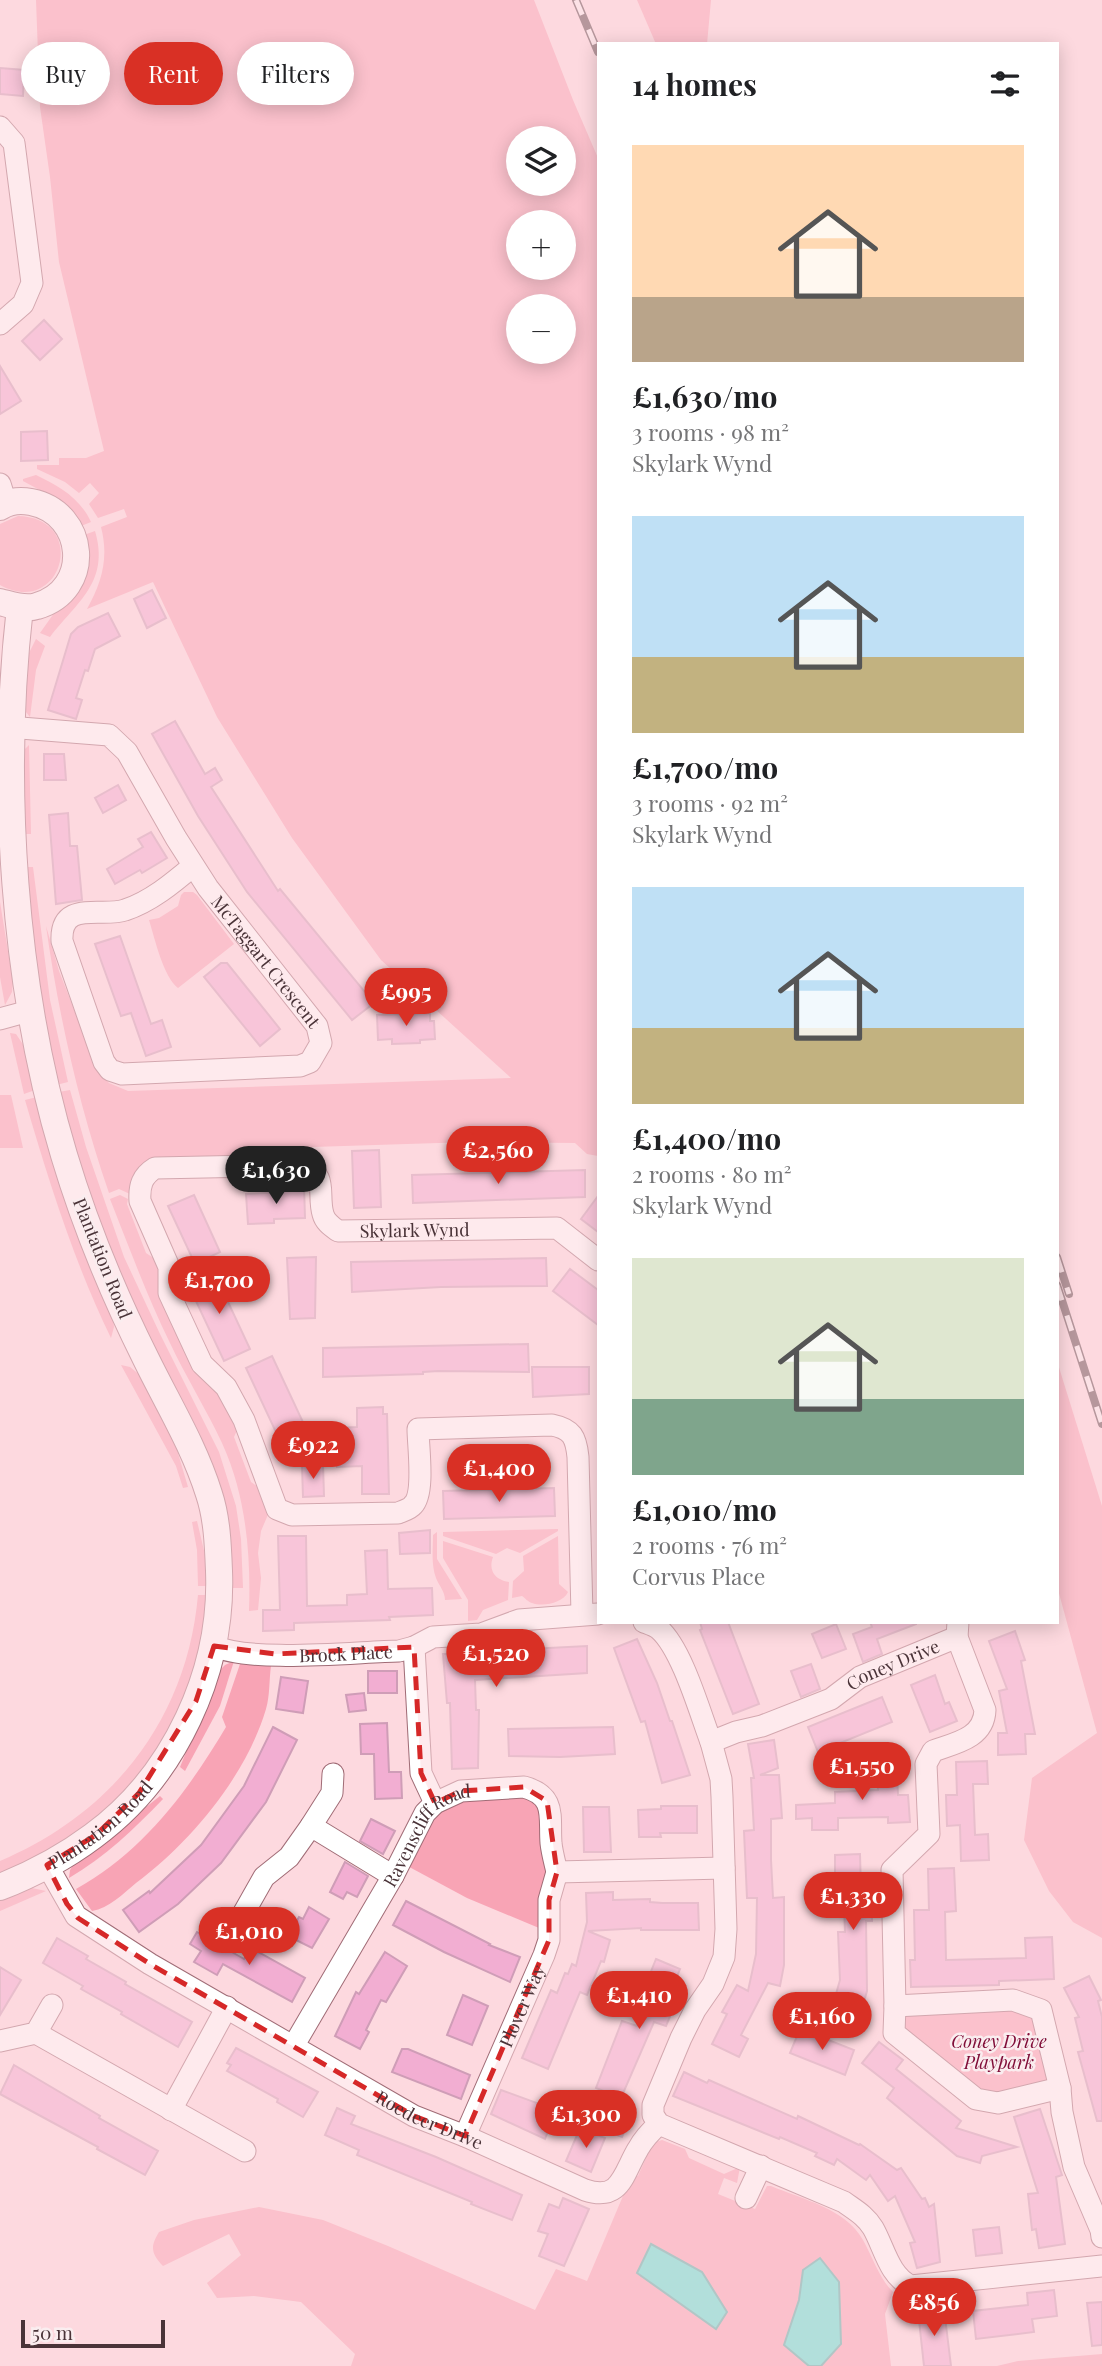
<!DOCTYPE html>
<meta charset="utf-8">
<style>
body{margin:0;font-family:"Playfair Display",serif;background:#f6f6f6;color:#202124;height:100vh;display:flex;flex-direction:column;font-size:26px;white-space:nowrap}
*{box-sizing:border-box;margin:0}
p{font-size:23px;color:#757577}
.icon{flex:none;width:38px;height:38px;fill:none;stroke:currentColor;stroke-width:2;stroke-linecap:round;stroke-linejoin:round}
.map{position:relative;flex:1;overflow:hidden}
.panel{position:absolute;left:597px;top:42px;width:462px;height:1582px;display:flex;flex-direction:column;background:#fff;border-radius:0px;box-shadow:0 4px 18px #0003}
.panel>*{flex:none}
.hud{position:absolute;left:21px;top:42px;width:471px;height:63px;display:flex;gap:14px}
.fabs{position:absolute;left:506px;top:126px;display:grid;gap:14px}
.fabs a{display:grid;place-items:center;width:70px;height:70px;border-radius:50%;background:#fff;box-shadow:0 4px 18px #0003;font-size:35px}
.scale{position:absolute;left:21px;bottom:18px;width:144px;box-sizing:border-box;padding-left:7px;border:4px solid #4a3338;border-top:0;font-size:19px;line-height:24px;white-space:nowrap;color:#4a3338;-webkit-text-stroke:5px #faedef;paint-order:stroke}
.price{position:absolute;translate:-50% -60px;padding:0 16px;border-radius:24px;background:#d93025;color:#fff;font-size:23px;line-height:46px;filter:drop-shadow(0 2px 4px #0008)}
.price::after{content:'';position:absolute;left:50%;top:42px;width:21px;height:16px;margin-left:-10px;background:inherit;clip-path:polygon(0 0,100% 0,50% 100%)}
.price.selected{background:#222;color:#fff}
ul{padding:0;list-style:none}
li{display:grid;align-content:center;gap:14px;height:371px;padding:0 35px}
li span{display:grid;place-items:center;height:217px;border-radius:0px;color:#555}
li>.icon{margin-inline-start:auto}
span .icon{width:126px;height:126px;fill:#fffc;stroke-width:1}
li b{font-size:30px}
h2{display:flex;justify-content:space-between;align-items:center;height:84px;padding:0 35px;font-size:30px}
.tag{padding:0 24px;border-radius:32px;background:#fff;box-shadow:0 4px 18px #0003;font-size:24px;line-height:63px}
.tag.selected{background:#d93025;color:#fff}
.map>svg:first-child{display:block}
</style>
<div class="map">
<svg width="1102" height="2366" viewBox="0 0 1102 2366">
<rect width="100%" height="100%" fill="#fdd9df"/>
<g fill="#f8a4b5" fill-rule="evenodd">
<path d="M36,0h498l39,100 25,58v998l-11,-2 -12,-11 -105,-1 -158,5 -5,11h-145l-32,36 -11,-5 -10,4c-30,-87 -50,-176 -63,-267l13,45 39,100 11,12 19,8 383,-13 -130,-118 -89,-122 -75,-121 -64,-135 -66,27c15,-27 22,-51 14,-82l26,-10 -3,-8 -26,9 -9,-14 10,-11 -9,-10 -11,10 -14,-11 -28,-13v-4h22v-7h27l18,-7 -45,-189 -9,-85 -10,-70zM518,138h46v46h-46zM518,222h46v46h-46zM518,306h46v46h-46z"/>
<path d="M637,0h74l-4,44h-51z"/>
<path d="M36,475c23,11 44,23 55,47l-10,4 -34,-32 -24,-13v-2z"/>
<path d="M18,516c72,2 44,103 -18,69v-61z"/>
<path d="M95,531c15,51 -18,71 -45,106l-10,-4 17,-24 27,-74z"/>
<path d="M36,639l9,7 -9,24 -6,47 -4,-5 1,-55z"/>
<path d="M29,745l2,89h-6l-3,-82z"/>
<path d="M28,867h5l17,133 18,82 -12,3 -30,-165z"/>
<path d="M184,892h9l4,3 37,49 -56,44c-15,-12 -23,-49 -29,-68l10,-2 19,-12 3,-11z"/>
<path d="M0,902l13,80 -1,10 -7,13 -5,-28z"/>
<path d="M10,1033l6,1 10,15 9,41 -11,4z"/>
<path d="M70,1090l16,57 38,110 36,77 59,118 17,54 5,33 2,49h-12l-88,-258 -55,-138 -29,-100z"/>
<path d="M0,1095h11l12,53h-23z"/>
<path d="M37,1097l76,222 1,8 -3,11c-37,-76 -62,-156 -86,-238z"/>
<path d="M120,1195l8,4 -1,5 19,49 15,10 78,163 -5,11 17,45 10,7 9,21 -9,21 -3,22 3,25 -3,32 -9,1c2,-56 -3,-116 -27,-168 -16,-34 -36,-66 -52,-100 -23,-47 -41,-96 -60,-144z"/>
<path d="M1057,1361l45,145v432l-29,-16 -24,-31 -25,-51 8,-62 65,-45 -40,-147z"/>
<path d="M121,1365l9,2 11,9 31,57 16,54 -5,1 -7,-22z"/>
<path d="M197,1521l13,55 -1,10h-11l-1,-36 -5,-28z"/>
<path d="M558,1529v2l-38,22 -13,-5 -11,6 -53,-18v-4z"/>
<path d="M437,1532v27l25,40 -17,1c0,-9 -6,-14 -9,-22 -5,-14 -3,-29 -3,-43z"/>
<path d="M558,1536l1,48 9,8c-5,11 -25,15 -36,11 -4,-1 -7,-5 -10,-7l-10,2 1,-17 11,-10 -1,-15z"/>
<path d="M443,1541l50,16c-5,13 2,23 16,25l-1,18 -25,10 -6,10 -9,1v-21l-25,-42z"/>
<path d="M198,1595h11c-4,25 -6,51 -13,74 -25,95 -108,169 -196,205v-13c113,-48 187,-142 198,-266z"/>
<path d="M234,1661l-14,45 -35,65 -5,-4 39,-96 6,-6z"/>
<path d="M240,1664l31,2c-2,14 -1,29 -5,43 -20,67 -75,133 -130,174 -13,11 -27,25 -44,28l-16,-22c67,-37 112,-98 150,-162l-4,-10z"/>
<path d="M532,1789l19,57 -12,82 -72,-30 -67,-36 35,-59z"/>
<path d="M160,1796l3,3c-29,30 -58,58 -94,79l1,-8 4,-6z"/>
<path d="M32,1888l14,3 -46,20v-13z"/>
<path d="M895,2006l146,4 19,78 -62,15 -104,-70z"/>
<path d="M653,2138l3,4 6,-2 23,9 4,9 35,16 16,-7 -3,16 -13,-5 -6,16 37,15 12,-23h4c31,13 75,23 92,54 10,18 16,38 30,52l-8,22 6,52h-540l4,-12 -54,-52 -47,-6 -37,2 -10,-15 34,-28 -12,-21 -66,32c-12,-13 -13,-19 -4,-34l35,-12 65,-13 64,13 65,26 147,64 21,-41 31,12 44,-104 7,-1 8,-18 -4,-5z"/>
<path d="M1102,2354v12h-105l21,-5z"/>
</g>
<g fill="#58e6d8" stroke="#54b0a8" stroke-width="2">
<path d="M651,2244l51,28 25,40 -11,17 -79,-56z"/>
<path d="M820,2258l19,24 2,62 -20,22h-12l-25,-21 15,-45 4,-30z"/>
</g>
<g fill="#f2aed2" stroke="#cf9db7" stroke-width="2">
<path d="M0,68l24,2 -1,26 -23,-2z"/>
<path d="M44,320l18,19 -22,21 -18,-19z"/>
<path d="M0,366l21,35 -21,13z"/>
<path d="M47,431l1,29 -27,1v-29z"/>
<path d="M152,590l14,28 -19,10 -13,-29z"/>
<path d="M108,613l12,23 -25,13 -7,22 -3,-1 -9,28 6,2 -6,19 -28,-9 23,-76 7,-7z"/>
<path d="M175,721l30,53 10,-6 7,12 -11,7 67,104 2,-2 94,114 -22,17 -105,-128 -49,-76 -46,-82z"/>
<path d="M44,754h20l2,26h-22z"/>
<path d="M118,785l8,15 -23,13 -8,-15z"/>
<path d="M68,813l2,33h7l5,54 -26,4 -7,-89z"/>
<path d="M151,832l16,26 -25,15 -2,-3 -25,14 -8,-15 36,-22 -5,-8z"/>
<path d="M120,936l31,88 11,-4 9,27 -25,9 -15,-43 -10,3 -26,-72z"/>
<path d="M221,963h6l53,66 -20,17 -56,-69z"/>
<path d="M430,1013v8h4l1,18 -15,1v3l-28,1v-5l-14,1 -1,-25z"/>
<path d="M379,1150l2,57 -27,1 -2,-57z"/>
<path d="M585,1170v27l-172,6 -1,-28z"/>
<path d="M304,1186l1,32 -31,1v4l-26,1 -2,-30 37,-2v-5z"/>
<path d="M194,1195l26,57 -25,12 -27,-58z"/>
<path d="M598,1196v36l-17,-13z"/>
<path d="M316,1257l-1,61 -25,1 -3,-61z"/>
<path d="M546,1258l1,28 -106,1 -89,5 -1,-30z"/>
<path d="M570,1269l28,21v35l-45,-34z"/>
<path d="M214,1272l36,77 -26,12 -36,-77z"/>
<path d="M528,1344l1,28 -91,-1 -15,1v2l-100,3v-29z"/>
<path d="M272,1356l36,77 -26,12 -36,-77z"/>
<path d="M532,1367h57v27l-56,3z"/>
<path d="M383,1407v7h4l2,80h-27v-28l-25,1v-39l20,-1v-19z"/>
<path d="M323,1465l1,31 -21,1 -1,-31z"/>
<path d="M554,1488l1,28 -111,3 -1,-28z"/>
<path d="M430,1530v23l-30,1 -1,-21z"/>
<path d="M278,1536h28l1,70 40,-1v-10l20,-1 -2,-43 22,-1 1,39 44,-1 1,27 -44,2 1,3 -96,3v7l-31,1v-21h17z"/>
<path d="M700,1622h28l31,82 -26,10 -33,-84 2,-1z"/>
<path d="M870,1622h46v2l-39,15 5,15 -19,8 -10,-28 19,-7z"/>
<path d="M836,1624l10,25 -24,9 -10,-24z"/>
<path d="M1015,1631l10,29 -4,1 14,73h-10l1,20 -28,1v-22h9l-8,-42 8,-2 -18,-48z"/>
<path d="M637,1639l20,44 13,38h2l18,54 -28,8 -17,-62 -4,1 -27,-74z"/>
<path d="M587,1646v27l-112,7 1,30h3l-1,58 -26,1 -2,-66h-3l-4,-49h29v8l39,-1 -1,-11z"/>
<path d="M811,1664l9,25 -19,8 -10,-26z"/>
<rect x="368" y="1671" width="29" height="22"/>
<path d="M935,1675l10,29 4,-2 8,19 -27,11 -19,-47z"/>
<path d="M281,1677l27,4 -5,32 -27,-4z"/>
<path d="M364,1693l2,17 -17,2 -3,-17z"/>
<path d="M882,1697l10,25 -74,30 -10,-25z"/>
<path d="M387,1723l2,49h12l1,26 -27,1 -1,-45h-13l-1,-30z"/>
<path d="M273,1727l24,13 -31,62 -45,61 -43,41 -39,28 -16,-22 26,-19 1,2 51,-48 43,-59z"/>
<path d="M613,1727l2,27 -55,3 -51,-1 -1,-27z"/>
<path d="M774,1740l4,28 -18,7h19l3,43 -11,1v41l2,38 11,-1v68l-4,21 -12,-3 -27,52 7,4 -9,18 -27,-13 15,-30 -5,-2 15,-27 11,6 8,-37 1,-56h-10l-3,-67 10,-1 -3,-52h3l-6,-34z"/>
<path d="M896,1757l2,38h10l2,27 -22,1v-6l-50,1v12h-26v-12l-16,1v-14l39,-2v-11l43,-2 -2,-32z"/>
<path d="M987,1761l1,23h-15l2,51 13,-1 1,26 -28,1 -1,-36 -13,1 -1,-31h11l-1,-33z"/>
<path d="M661,1806h36v27h-37l1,4h-22l-1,-27 23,-1z"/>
<path d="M583,1807h26l2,45h-27z"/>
<path d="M371,1819l24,12 -12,23 -23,-13z"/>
<path d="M860,1854l1,37h10l1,30h-6l1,70 -5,17 -28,-7 6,-21 -2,-48h7l-2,-51h-8v-26z"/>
<path d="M345,1862l23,14 -11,21 -10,-5 -4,7 -13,-7z"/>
<path d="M954,1868l2,43 -11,1 1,48 80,-2 -1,-20 27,-1 2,42 -55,2v4l-88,2 -1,-27h5l-1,-50h15l-1,-41z"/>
<path d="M613,1892v8l37,-1v3l12,1h36l1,27h-58v-2l-53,3 22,9 -6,22 -3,-1 -14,34 -7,-3 -32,77 -26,-11 29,-68 6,3 8,-20 3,1 4,-10 4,2 11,-44 -1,-29z"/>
<path d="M406,1901l84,43 -1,1 31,12 -10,25 -66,-30 -51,-27z"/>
<path d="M309,1907l20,12 -17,29 -24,-12 11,-19 4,2z"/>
<path d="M197,1932l47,27 7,-11 54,30 -13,24 -69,-38 -6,11 -23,-13 7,-11 -11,-7z"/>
<path d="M57,1938l31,18 -2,3 40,23 -1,2 67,38 -14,25 -57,-33 1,-2 -41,-23 2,-3 -40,-23z"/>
<path d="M385,1952l22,14 -21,36 -5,-2 -15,30 3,2 -9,17 -25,-13 21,-44 3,2z"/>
<path d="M656,1959l24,10 -4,10 2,1 -8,20 6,2 -10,24 -12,-4 -33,76 -25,-10 26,-67 15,5 18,-44 -7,-3z"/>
<path d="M0,1967l21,13 -21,35z"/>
<path d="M1089,1976l12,24 -3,1 4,16v104h-5l-19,-69 5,-1 -8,-33 4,-1 -15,-29z"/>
<path d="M463,1995l25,11 -16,39 -25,-10z"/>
<path d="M800,2029l54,21 -9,25 -55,-22z"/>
<path d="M879,2042l24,18 -7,9 65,52 -5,7 61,19 -35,9 -2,7 -23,-7 -70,-58 7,-10 -32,-25z"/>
<path d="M236,2048l82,44 -15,25 -26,-15 1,-3 -51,-28 4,-6 -4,-2z"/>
<path d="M402,2049h6l62,26 -9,24 -69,-27z"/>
<path d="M14,2065l86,51 -1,2 59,33 -13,24 -48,-26 1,-2 -98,-53z"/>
<path d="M684,2072l23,11 2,-3 88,39 1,-3 61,29 1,-1 37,26 4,-2 21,31 3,-1 4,9 5,-3 6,58 -23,6 -7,-25 5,-1 -20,-46 -7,5 -18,-26 -4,5 -29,-21 -3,6 -19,-9 2,-3 -37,-16 -1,2 -106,-43z"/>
<path d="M501,2090l55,20 -11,29 -54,-25z"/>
<path d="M606,2103l26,10 -10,24 -26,-10z"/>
<path d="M337,2108l18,8 -4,8 85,33 86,38 -10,25 -41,-16 1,-2 -115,-47 2,-5 -34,-15z"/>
<path d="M1040,2109l22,66 -6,2 9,67 -26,4 -3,-19 -4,1 -4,-36 10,-1 -24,-76z"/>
<path d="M580,2128l25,10 -14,34 -25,-11z"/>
<path d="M563,2198l26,11 -25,57 -25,-10 9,-22 -10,-3 11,-27 10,4z"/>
<path d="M999,2227l3,26 -26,3 -3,-26z"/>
<path d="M1054,2290l3,26 -25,3 2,13 -58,7 -3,-28 55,-6 -1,-12z"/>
<path d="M1102,2302v43l-10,1 -5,-43z"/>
<path d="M944,2309l7,57h-27l-6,-55z"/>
</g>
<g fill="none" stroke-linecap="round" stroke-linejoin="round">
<defs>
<g id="minor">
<path d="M0,127l14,16 18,140 -9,21 -23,20"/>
<path d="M0,484l6,19"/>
<path id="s1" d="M8,727l101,8 18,17 49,86 32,50 109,138 4,17 -11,19 -10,4 -178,8 -12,-4 -6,-8 -42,-121c-2,-42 40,-23 63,-31 25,-8 48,-27 68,-44"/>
<path d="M0,1019l29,-8"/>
<path id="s2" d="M582,1614l-4,-157c-2,-20 -6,-28 -26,-32l-134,4c0,17 7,64 -5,76 -3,4 -10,6 -15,8l-106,2 -15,-6 -33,-89 -18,-33 -24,-23 -33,-71v-26l-29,-66c-1,-15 2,-25 15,-33l147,-3c27,10 15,29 21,49 2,8 8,12 15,17l219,-3 41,32"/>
<path id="s3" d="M644,1622c5,2 11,4 15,7 23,20 41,84 52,113l25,-10 26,-6 69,-27 29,-22 97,-40"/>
<path d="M958,1622l-1,15 28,73c-1,28 -29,33 -52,41l-7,13 3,70 -37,36 3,136 118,-6 28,10 19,78 2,24 12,55 27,63 1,7"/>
<path id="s4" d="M214,1646c38,17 139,6 185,5l15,-4 19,-10 48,-3 38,-14 79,-6"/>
<path d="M414,1647l7,126 14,30"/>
<path d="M711,1742l10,37 1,18 4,132 -2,28 -11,27 -18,26 -14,28 -28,67v10l6,9 185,78c11,8 22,14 29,26 11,19 16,48 38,58l191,-20"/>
<path d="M311,1826l82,50"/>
<path id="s5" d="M47,1865l29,51 74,48 264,152 51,20 120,54c36,12 38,-16 53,-41 5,-9 13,-18 21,-25"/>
<path d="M557,1872l167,-4"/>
<path d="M238,1923l26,-46 25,-20 22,-31 21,-33 1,-19"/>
<path d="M895,2006l-1,27 82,66 22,4 62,-15"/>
<path d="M36,2033l209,118"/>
<path d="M0,2041l36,-8 16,-28"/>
<path id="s6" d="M294,2045l99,-169 32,-63 10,-10 26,-12 63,-4c33,9 25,30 27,56 1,10 4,20 6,29"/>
<path d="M171,2110l56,-103"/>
<path id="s7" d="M465,2136l79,-181 5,-15v-40l8,-28"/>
<path d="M746,2198l15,-32"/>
</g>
<g id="tertiary">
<path d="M0,507c9,-6 21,-7 31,-5 56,11 62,88 6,104 -12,4 -25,-1 -37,-4"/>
<path id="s8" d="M0,1887c33,-13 65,-30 93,-51 82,-60 130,-165 126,-265 -1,-26 -2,-53 -10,-77 -15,-48 -41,-90 -63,-135 -33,-66 -61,-134 -82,-204 -51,-169 -64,-373 -44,-548"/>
</g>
</defs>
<use href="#minor" stroke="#a06c76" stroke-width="23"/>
<use href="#tertiary" stroke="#a06c76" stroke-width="28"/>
<use href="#minor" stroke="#fff" stroke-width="21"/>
<use href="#tertiary" stroke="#fff" stroke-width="26"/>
<defs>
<g id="rail">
<path d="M576,0l22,52"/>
<path d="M1057,1257l12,37"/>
<path d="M1057,1285l45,139"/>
</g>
</defs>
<use href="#rail" stroke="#5f474c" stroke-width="8"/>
<use href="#rail" stroke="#faedef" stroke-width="5" stroke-dasharray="16" stroke-linecap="butt"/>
</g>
<path d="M0 0H1102V2366H0ZM214,1646l61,8 139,-7 7,126 14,30 26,-12 63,-4 23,14 10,71 -8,28v40l-84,196 -51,-20 -264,-152 -72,-46 -11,-14 -20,-39 49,-30 43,-42 57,-92z" fill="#fdd9df" fill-opacity=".55" fill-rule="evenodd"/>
<path fill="none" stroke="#d62828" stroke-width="5" stroke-dasharray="14 9" stroke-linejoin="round" d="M214,1646l61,8 139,-7 7,126 14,30 26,-12 63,-4 23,14 10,71 -8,28v40l-84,196 -51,-20 -264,-152 -72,-46 -11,-14 -20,-39 49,-30 43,-42 57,-92z"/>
<g text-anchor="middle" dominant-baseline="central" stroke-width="5" stroke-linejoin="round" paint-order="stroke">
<g font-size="18" fill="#4a3338" stroke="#faedef">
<text stroke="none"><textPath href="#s1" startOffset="378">McTaggart Crescent</textPath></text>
<text stroke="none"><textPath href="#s2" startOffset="1239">Skylark Wynd</textPath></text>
<text transform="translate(103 1258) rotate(68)">Plantation Road</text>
<text stroke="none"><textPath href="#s4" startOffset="133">Brock Place</textPath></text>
<text stroke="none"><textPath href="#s3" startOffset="341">Coney Drive</textPath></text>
<text stroke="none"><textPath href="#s8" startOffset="119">Plantation Road</textPath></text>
<text stroke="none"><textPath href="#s6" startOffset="252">Ravenscliff Road</textPath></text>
<text stroke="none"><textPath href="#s7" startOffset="142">Plover Way</textPath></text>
<text stroke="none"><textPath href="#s5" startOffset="467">Roedeer Drive</textPath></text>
</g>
<g font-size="18" font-style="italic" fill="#800e39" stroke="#faedef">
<text x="999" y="2041">Coney Drive<tspan x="999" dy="21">Playpark</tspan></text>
</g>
</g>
</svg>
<div class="fabs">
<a><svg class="icon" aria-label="layers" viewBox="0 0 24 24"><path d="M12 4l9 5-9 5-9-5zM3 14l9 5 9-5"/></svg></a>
<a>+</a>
<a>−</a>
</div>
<div class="scale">50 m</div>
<b class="price" style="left:406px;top:1028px">£995</b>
<b class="price" style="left:498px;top:1186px">£2,560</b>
<b class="price selected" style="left:276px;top:1206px">£1,630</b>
<b class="price" style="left:219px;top:1316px">£1,700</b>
<b class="price" style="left:313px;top:1481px">£922</b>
<b class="price" style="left:499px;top:1504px">£1,400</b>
<b class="price" style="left:496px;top:1689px">£1,520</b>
<b class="price" style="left:862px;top:1802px">£1,550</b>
<b class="price" style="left:853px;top:1932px">£1,330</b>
<b class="price" style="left:249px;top:1967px">£1,010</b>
<b class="price" style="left:639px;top:2031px">£1,410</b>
<b class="price" style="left:822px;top:2052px">£1,160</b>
<b class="price" style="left:586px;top:2150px">£1,300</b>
<b class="price" style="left:934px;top:2338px">£856</b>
<div class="hud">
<a class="tag">Buy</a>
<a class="tag selected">Rent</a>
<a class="tag">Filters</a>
</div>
<section class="panel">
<h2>14 homes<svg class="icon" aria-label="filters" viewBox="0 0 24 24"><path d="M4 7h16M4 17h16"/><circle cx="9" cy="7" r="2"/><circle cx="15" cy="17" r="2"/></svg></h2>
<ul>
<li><span style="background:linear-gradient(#ffd9b3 70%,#b9a48a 0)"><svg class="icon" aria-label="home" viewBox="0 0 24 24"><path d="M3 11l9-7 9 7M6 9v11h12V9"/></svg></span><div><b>£1,630/mo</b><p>3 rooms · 98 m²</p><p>Skylark Wynd</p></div></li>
<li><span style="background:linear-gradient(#bfe0f5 65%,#c2b280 0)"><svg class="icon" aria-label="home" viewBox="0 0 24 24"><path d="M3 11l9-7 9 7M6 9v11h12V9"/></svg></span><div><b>£1,700/mo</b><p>3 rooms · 92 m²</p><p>Skylark Wynd</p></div></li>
<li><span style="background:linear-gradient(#bfe0f5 65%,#c2b280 0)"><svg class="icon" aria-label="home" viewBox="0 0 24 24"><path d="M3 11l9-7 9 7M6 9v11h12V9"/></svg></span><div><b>£1,400/mo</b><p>2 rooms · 80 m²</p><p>Skylark Wynd</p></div></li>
<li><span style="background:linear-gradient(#dfe7d0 65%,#7fa58c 0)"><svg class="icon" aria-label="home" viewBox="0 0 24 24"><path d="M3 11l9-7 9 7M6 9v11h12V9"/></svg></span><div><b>£1,010/mo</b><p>2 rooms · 76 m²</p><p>Corvus Place</p></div></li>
</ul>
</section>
</div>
